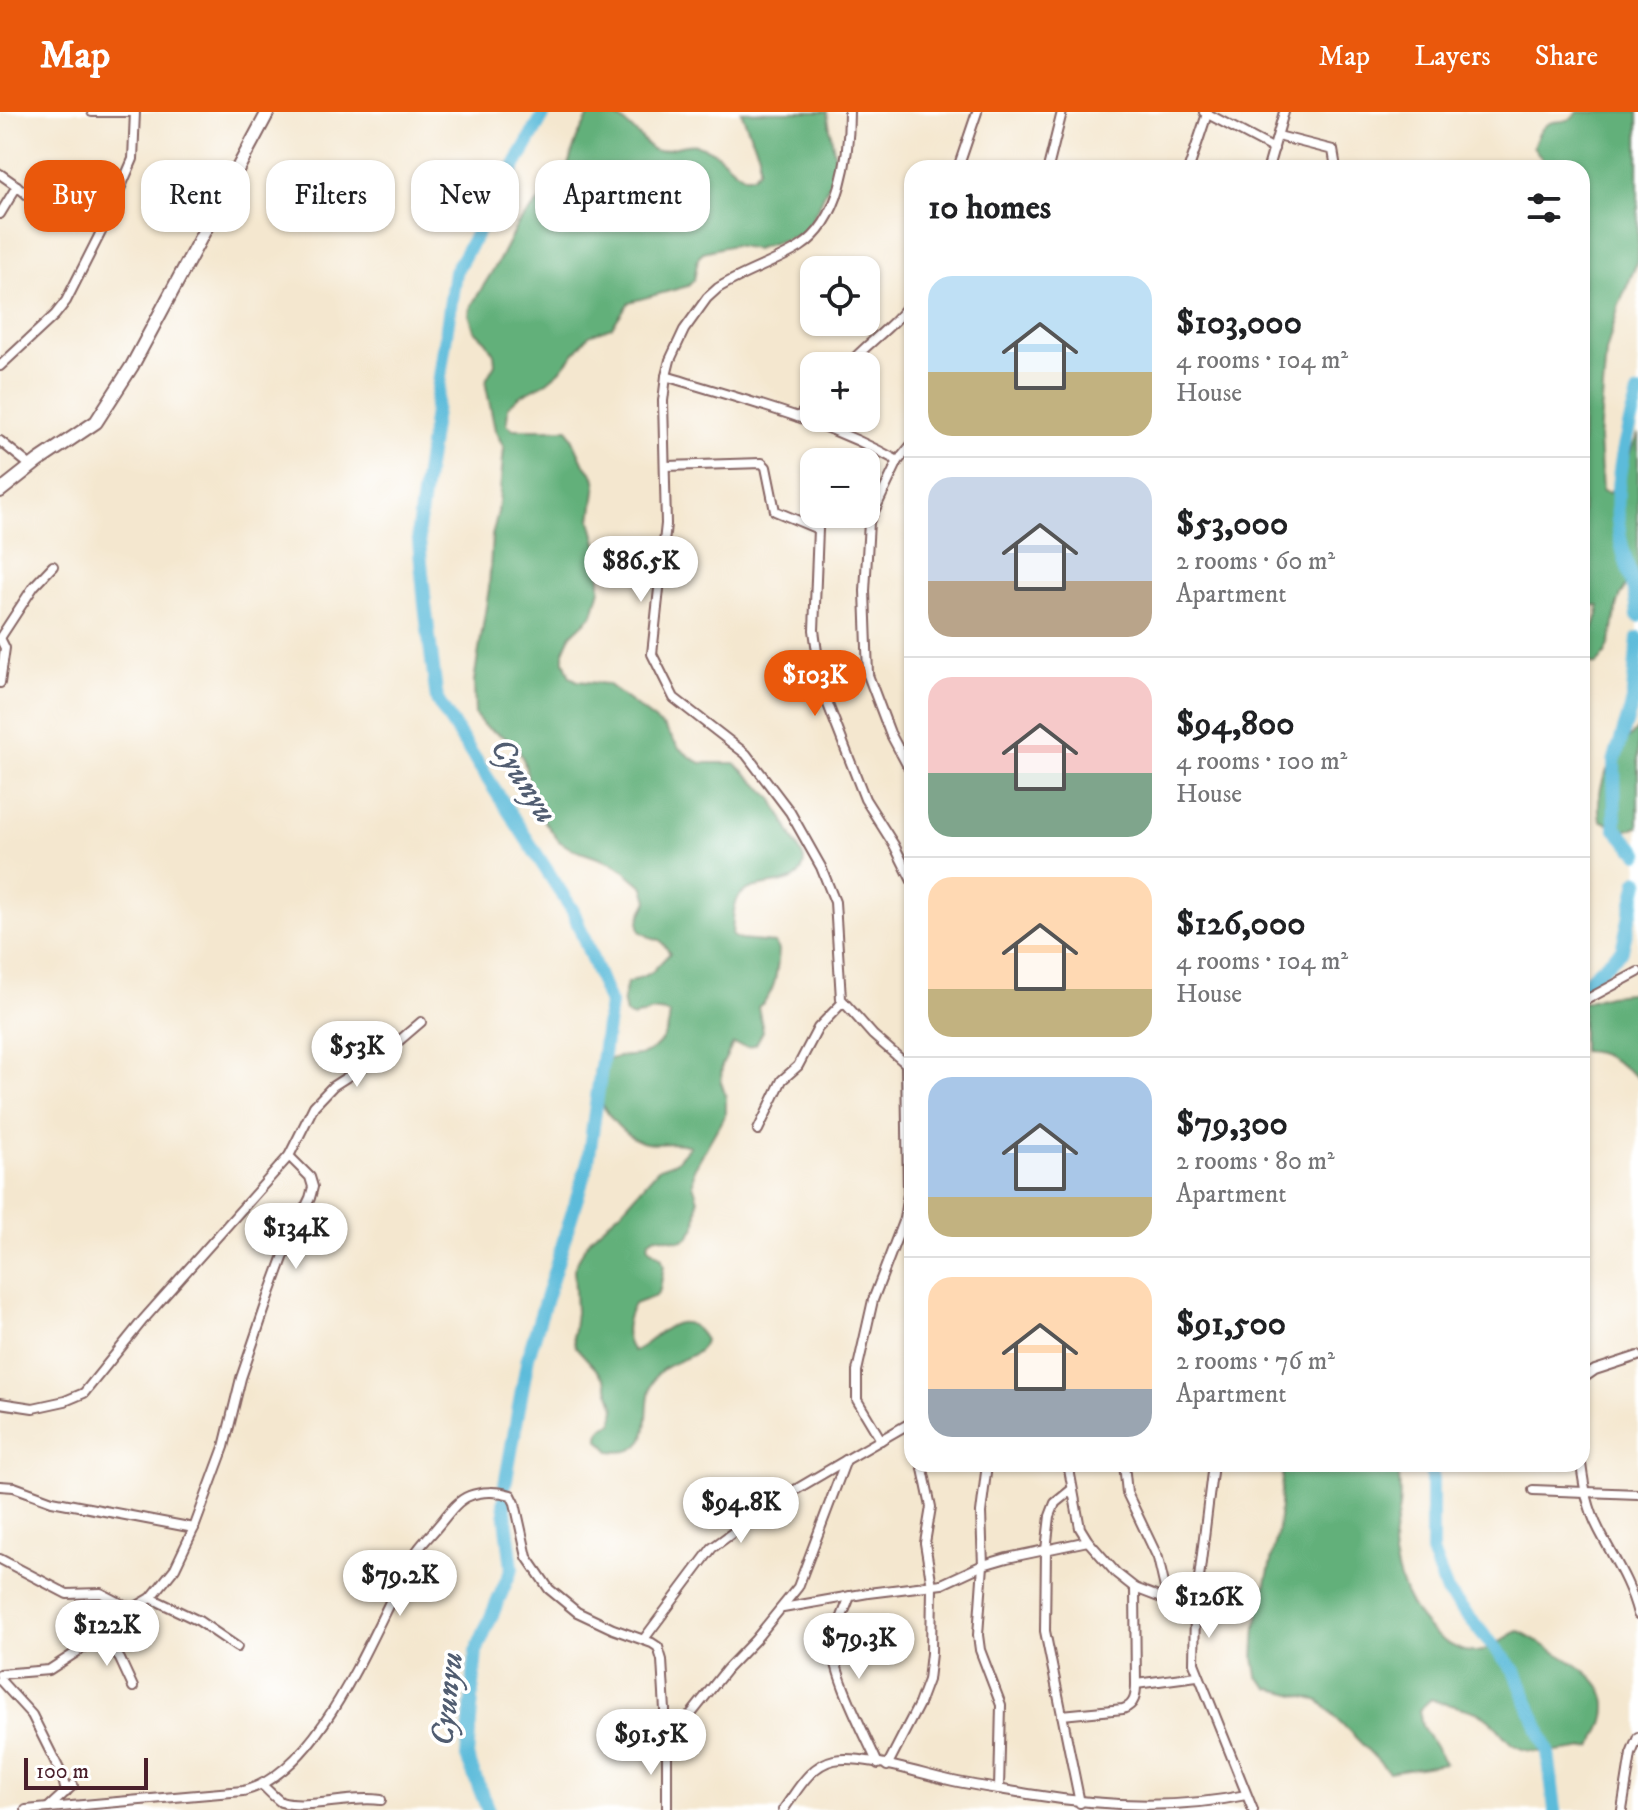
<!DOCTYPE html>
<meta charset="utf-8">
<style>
body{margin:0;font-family:"IM FELL DW Pica",serif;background:#f6f6f6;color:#202124;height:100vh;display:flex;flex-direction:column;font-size:30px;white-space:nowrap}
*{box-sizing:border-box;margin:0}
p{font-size:26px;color:#757577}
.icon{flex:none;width:44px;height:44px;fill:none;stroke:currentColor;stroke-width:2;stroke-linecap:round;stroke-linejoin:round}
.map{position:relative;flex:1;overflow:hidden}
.sheet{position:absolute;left:904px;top:48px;width:686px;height:1312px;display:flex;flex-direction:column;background:#fff;border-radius:24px;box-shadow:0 2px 6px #0004}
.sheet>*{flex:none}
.banner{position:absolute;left:24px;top:48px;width:760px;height:72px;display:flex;gap:16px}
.buttons{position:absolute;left:800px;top:144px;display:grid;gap:16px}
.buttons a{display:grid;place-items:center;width:80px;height:80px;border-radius:16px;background:#fff;box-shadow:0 2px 6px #0004;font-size:40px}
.scale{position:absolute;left:24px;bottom:20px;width:124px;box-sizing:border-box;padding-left:8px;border:4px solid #4a1f2b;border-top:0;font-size:22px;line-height:28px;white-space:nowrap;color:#4a1f2b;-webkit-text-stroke:6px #fff;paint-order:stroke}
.price{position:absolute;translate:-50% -68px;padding:0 18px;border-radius:28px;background:#fff;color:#222;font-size:26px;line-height:52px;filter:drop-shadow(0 2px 4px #0008)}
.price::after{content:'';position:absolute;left:50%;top:48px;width:24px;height:18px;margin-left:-12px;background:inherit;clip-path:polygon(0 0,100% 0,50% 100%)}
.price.selected{background:#ea580c;color:#fff}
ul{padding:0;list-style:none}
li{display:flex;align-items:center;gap:24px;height:200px;padding:0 24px}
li+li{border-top:2px solid #e0e0e0}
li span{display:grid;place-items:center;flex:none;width:224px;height:160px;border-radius:24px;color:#555}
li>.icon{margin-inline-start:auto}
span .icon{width:96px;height:96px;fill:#fffc;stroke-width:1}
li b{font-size:34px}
h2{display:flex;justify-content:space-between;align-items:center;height:96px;padding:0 24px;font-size:34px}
.tag{padding:0 28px;border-radius:24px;background:#fff;box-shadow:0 2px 6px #0004;font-size:28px;line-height:72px}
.tag.selected{background:#ea580c;color:#fff}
header{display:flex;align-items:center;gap:48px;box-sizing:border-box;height:112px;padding:0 40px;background:#ea580c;color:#fff}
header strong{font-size:38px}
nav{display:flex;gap:44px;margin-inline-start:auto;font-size:28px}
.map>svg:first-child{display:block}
</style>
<header>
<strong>Map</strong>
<nav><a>Map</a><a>Layers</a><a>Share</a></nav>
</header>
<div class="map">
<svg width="1638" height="1698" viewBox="0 0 1638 1698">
<rect width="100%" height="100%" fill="#fff"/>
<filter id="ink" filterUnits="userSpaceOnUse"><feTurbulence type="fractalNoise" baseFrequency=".0125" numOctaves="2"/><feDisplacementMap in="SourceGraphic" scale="16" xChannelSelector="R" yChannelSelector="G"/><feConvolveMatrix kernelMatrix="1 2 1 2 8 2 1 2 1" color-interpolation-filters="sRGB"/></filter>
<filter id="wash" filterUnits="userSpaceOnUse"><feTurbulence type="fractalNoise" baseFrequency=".006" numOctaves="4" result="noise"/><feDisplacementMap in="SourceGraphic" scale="32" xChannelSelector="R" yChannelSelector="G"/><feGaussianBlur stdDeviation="1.8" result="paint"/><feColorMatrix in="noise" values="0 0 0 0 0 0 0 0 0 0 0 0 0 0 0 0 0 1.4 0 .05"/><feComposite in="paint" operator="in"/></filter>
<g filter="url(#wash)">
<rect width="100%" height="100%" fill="#f4e7cf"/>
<g fill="#62b07a" stroke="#566852" stroke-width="2">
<path d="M591,0c25,0 32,8 49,25 4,4 9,11 14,13 7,4 29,-8 43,-5 24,6 28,20 47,31h9l6,-6v-16l-18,-42h86l10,56 -27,56 -8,10 -47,15 -22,-4 -30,7 -5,6 -4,22 -6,6 -59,16 -17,25 -23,8 -29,36 -13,11 -27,14 -12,11 -1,17 6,5h55l16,35 10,12 2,8 -5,36 9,34v35l-7,25 -22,21 -7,16v10l6,16 8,4 29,3 58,44 14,20 14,11 8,4h34l37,35 32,61c0,36 -50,16 -66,39 -6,10 -5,27 -6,38l8,4 35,3 4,7c-2,21 -3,45 -21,57l5,24 -7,13 -8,3 -15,-3 -11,21 -1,17 5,15v16l-32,56 -1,15 5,16 -2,25 -8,13 -8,3 -24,-5 -7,4 -1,8 13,9 3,8 -4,25 -4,6 -22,8c-8,14 -12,33 -1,47 21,-6 47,-53 72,-11 -4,21 -39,18 -51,39 -15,27 8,80 -44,72l-11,-11c0,-11 3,-14 14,-17l2,-15 -10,-29 -30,-33 -2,-10 3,-24 -2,-43 11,-23 11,-13 27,-24 36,-41 17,-6 14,-16c-15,-6 -29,0 -44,-3 -28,-6 -56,-47 -51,-75 7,-5 15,-10 23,-11 8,-2 17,0 25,-3 16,-4 28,-24 26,-40 -12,-7 -23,0 -35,3l-8,-3 -3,-15 4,-16 24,-10 19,-20 -10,-13 -7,-1 -13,-8c-4,-12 3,-19 8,-30l-4,-14 -18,-15 -14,-9 -40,-14 -13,-8 -15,-20 -12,-23 -8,-37 -7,-14 -5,-6 -27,-14 -10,-12 -1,-34 15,-93 3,-52 6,-24 6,-64 -9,-18 -9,-44 1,-8 8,-14 -1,-10 -8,-13 -12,-11 -5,-16 2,-8 27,-44 19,-37 43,-46 8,-14 9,-27z"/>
<path d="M1578,0h60v148l-19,45 -13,47 -7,87 3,52 7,2 6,-6 23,-53v165l-3,-11 -8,-3c-18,24 -8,60 -31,80l-8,-2c-8,-22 11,-36 11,-57l-17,-3v-435h-37l-3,-9 -9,-13c3,-5 5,-13 10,-18 9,-12 23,0 35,-16z"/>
<path d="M1638,617v98l-15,4 -23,-11c-6,-35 12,-67 38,-91z"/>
<path d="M1638,880v86c-18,-14 -33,-27 -56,-27v-48l26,-8z"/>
<path d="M1283,1352h115c1,14 3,29 1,43 -2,16 -8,32 -5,49 6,34 23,69 53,87 9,5 17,10 29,9 17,-1 27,-15 43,-21 13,6 25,15 38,22 44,25 66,46 34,94 -23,4 -61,11 -80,-4 -12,-10 -17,-24 -32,-30 -15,-6 -33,-8 -48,-14l-12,11 3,16 23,37 -56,9 -69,-71 -51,-13 -12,-12 -3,-18 2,-32 22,-95z"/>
</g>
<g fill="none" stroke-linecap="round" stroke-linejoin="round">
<g stroke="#5bbbda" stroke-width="14">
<path d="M1638,282c-13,45 -25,89 -19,136 3,30 18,54 19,86"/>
<path d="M1638,527l-6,66 -18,57 1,66 23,25"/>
<path d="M1582,874l40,-36 16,-69"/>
<path d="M1432,1352v88l15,40 68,79 33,81 7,58"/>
<path d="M505,1373l23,-128 60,-195 22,-158 -37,-93 -136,-211 -12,-95 -7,-75 37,-258 90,-160"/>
<path d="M488,1698l-21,-53 9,-105 36,-84 -8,-67"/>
</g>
</g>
</g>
<g filter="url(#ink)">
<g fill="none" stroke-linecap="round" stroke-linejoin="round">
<defs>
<g id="street">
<path d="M92,0h39"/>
<path d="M849,0c0,44 -8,109 -49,135 -26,16 -56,25 -82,41l-11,10 -23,32 -14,30 -4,16 -3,25 3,123 -14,130 22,44 72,56 44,58 31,55 14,35 6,97 32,36 39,34"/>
<path d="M1204,0l70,37"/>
<path d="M1278,24l55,14 3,18"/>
<path d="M958,56l19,-56"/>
<path d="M1048,56l14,-56"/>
<path d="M1189,56l18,-54"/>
<path d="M1268,56l16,-56"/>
<path d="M0,62l17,12 39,34 47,8"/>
<path d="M0,102l17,-28"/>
<path d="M0,254l55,-51 11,-14 37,-73 30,-69 2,-47"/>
<path d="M847,254c21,-24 48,-40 65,-66"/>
<path d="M666,264c79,25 160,44 232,85"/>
<path d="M798,305l16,-16"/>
<path d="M0,329l31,25"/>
<path d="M912,332l-14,17 -29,61 -4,69 3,84 22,58 22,41"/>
<path d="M666,354l96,-3 4,4 9,44 43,18 -4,101 8,59 43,110 29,46 18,36"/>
<path d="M0,526l34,-52 19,-20"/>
<path d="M0,526l5,10 -5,35"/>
<path d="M1582,890l56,-30"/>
<path d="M758,1018l24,-50 16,-14 20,-38 25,-26"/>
<path d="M289,1044l25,-50 19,-20 53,-34 35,-30"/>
<path d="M1582,1267l13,-9 43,-14"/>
<path d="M1582,1286v-20"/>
<path d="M0,1291l33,5 32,-7 19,-8 59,-73 146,-164 21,21 3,10 -3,11 -20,41 -22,60 -27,79 -17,69 -30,81 -19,40 -24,30 -19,11 -29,26 -54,35 -49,4"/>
<path d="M881,1328l-24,-40v-29l16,-71 31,-81 4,-25 -2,-133"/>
<path d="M987,1352l-6,49 2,52 -5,70 2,15 21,55 -2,84"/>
<path d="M1068,1352l12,64 8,13 28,32 19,15 60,23"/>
<path d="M1124,1352l3,29 31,65 10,43"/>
<path d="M1213,1352l-18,147 -1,52 59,147"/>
<path d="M1581,1352c3,23 7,45 18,66 15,29 31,52 39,84"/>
<path d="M0,1374l14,1 38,14 142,27"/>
<path d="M1071,1378l-16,13 -5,13 -4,34 -1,81 35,172"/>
<path d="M1533,1378l105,4"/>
<path d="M0,1447l67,35 34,-1 31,16"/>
<path d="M850,1484c-5,15 -14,31 -16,47 -4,27 32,93 44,121"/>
<path d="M151,1486l48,23 38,26"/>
<path d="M783,1496l85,-15 74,-9 41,-19 24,-7 81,-17"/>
<path d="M103,1523l17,24 13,28"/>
<path d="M644,1527l68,-91 61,-45 73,-43"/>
<path d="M0,1568l32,35 30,60 4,17"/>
<path d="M1136,1572l61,-8"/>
<path d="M1062,1603l61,-6c12,-4 13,-14 13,-25l-1,-96"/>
<path d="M668,1631l59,-74 28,-29 43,-53 48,-127 66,-38"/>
<path d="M887,1654l32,-62 9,-24 3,-27 1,-67 -7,-43 6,-36 -9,-43"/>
<path d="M262,1673c6,5 12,12 19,17 26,8 70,-7 100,-2"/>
<path d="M49,1695l24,-22"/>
<path d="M26,1698l217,-19c82,-20 132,-170 172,-237 6,-10 16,-19 23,-28 9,-10 18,-25 31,-30 12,-5 29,-5 42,-1l4,8 12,54 22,32 28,23 36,17 39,14 6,4 4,13 5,84v66"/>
<path d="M783,1698c14,-19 27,-45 51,-50 27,-6 87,14 115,20 26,6 52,9 79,14 72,12 147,16 218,1"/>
<path d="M1622,1698l9,-56 7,-17"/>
</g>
<path id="secondary" d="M0,379l38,-30 58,-39 36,-56 136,-254"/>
</defs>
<use href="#street" stroke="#866564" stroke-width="12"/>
<use href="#secondary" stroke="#866564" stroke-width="16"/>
<use href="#street" stroke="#fff" stroke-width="8"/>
<use href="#secondary" stroke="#fff" stroke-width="12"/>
</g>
</g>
<g text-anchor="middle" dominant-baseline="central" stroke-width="7" stroke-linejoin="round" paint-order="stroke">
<g font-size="32" font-style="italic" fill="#515d71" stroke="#fff">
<text transform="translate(523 669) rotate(57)">Cyunyu</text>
<text transform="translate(448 1587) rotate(-84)">Cyunyu</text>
</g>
</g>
</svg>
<div class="buttons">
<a><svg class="icon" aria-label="locate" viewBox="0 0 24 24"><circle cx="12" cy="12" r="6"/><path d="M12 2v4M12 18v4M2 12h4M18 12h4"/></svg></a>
<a>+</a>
<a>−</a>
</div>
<div class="scale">100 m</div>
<b class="price" style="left:641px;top:492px">$86.5K</b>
<b class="price selected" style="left:815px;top:606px">$103K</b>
<b class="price" style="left:357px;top:977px">$53K</b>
<b class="price" style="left:296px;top:1159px">$134K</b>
<b class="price" style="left:741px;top:1433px">$94.8K</b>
<b class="price" style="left:400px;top:1506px">$79.2K</b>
<b class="price" style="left:1209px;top:1528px">$126K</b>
<b class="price" style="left:107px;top:1556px">$122K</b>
<b class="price" style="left:859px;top:1569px">$79.3K</b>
<b class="price" style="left:651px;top:1665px">$91.5K</b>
<div class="banner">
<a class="tag selected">Buy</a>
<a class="tag">Rent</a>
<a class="tag">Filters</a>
<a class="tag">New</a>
<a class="tag">Apartment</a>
</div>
<section class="sheet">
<h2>10 homes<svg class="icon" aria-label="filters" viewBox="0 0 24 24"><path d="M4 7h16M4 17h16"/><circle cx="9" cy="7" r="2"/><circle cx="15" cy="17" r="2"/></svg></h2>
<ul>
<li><span style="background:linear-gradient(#bfe0f5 60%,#c2b280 0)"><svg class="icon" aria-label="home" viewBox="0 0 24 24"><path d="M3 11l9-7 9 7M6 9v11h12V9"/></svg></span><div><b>$103,000</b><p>4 rooms · 104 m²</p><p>House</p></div></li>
<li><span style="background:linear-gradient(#c9d6e8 65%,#b9a48a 0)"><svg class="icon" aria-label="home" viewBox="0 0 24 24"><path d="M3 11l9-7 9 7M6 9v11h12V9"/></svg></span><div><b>$53,000</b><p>2 rooms · 60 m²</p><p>Apartment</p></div></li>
<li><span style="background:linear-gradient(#f6c9c9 60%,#7fa58c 0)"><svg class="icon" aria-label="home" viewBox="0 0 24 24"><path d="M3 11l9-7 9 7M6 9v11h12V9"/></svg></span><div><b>$94,800</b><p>4 rooms · 100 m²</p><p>House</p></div></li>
<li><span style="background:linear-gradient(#ffd9b3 70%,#c2b280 0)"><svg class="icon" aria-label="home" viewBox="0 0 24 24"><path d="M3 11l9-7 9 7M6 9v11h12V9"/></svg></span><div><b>$126,000</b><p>4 rooms · 104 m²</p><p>House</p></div></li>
<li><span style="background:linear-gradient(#a9c7e8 75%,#c2b280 0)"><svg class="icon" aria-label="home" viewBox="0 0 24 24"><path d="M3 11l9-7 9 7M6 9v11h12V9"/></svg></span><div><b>$79,300</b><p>2 rooms · 80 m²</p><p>Apartment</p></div></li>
<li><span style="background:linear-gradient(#ffd9b3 70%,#9aa5b1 0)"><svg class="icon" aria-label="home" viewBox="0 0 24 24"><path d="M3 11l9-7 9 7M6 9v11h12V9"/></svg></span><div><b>$91,500</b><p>2 rooms · 76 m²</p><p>Apartment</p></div></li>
</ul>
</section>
</div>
